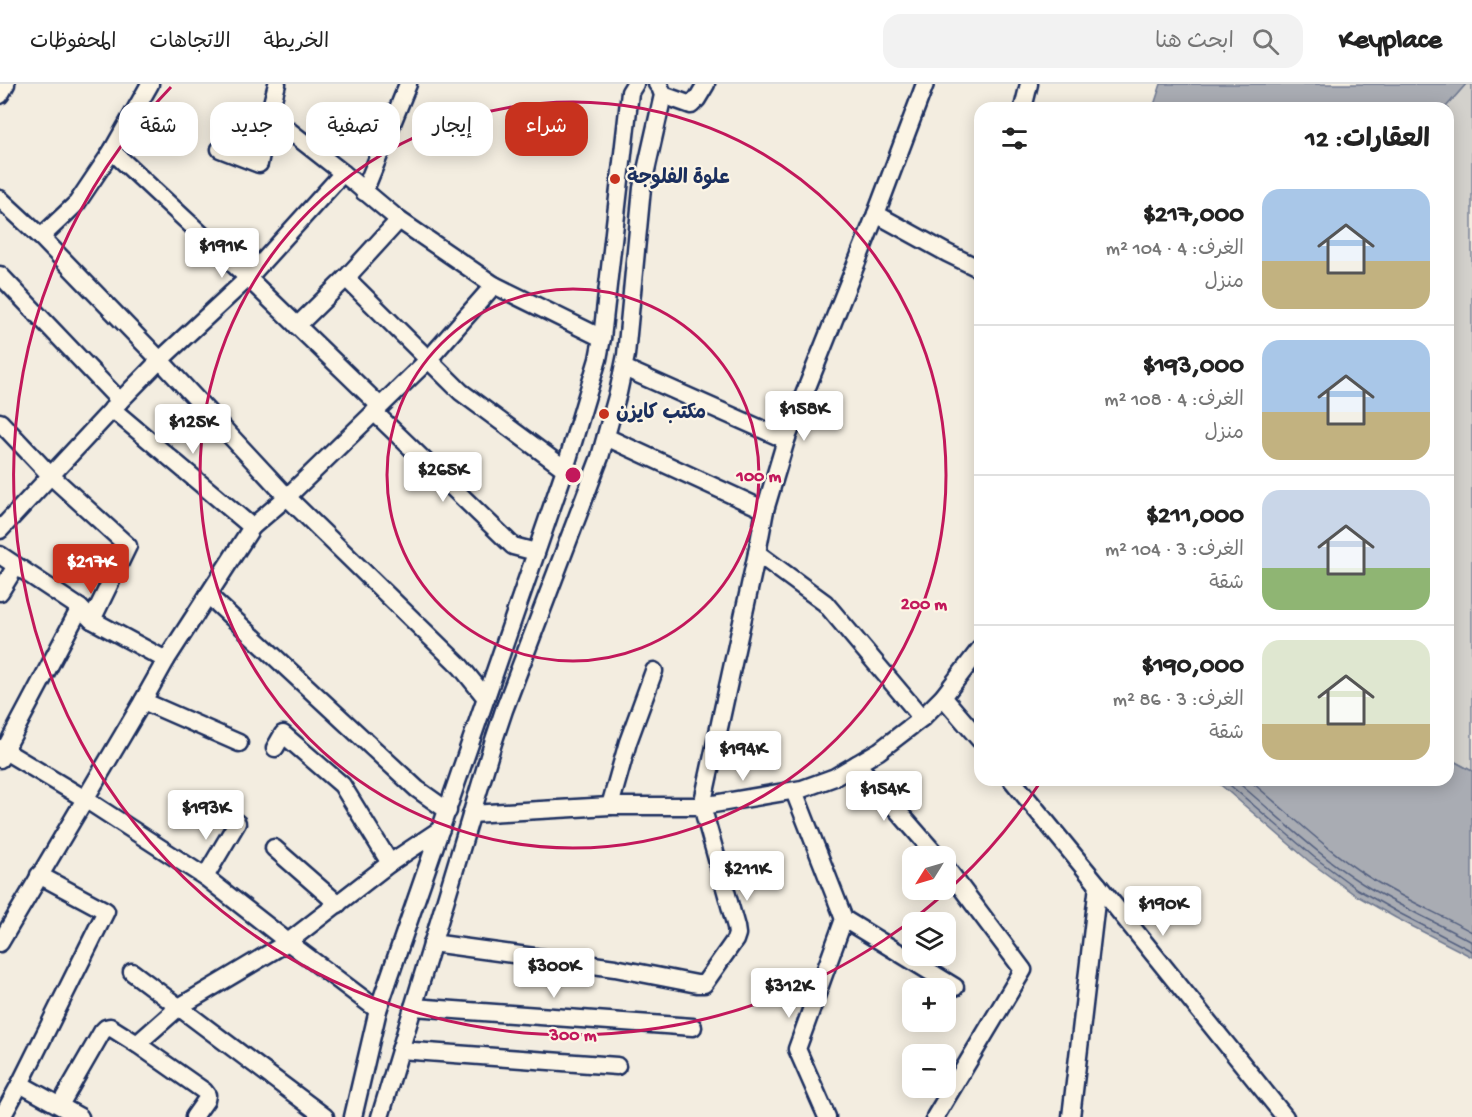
<!DOCTYPE html>
<html lang="ar">
<meta charset="utf-8">
<style>
body{margin:0;font-family:"Gochi Hand","Playpen Sans Arabic",sans-serif;background:#f2f2f2;color:#222;direction:rtl;height:100vh;display:flex;flex-direction:column;font-size:22px;white-space:nowrap}
*{box-sizing:border-box;margin:0}
p{font-size:20px;color:#767676}
.icon{flex:none;width:33px;height:33px;fill:none;stroke:currentColor;stroke-width:2;stroke-linecap:round;stroke-linejoin:round}
.map{position:relative;flex:1;overflow:hidden;direction:ltr}
.panel{position:absolute;left:974px;top:18px;width:480px;height:684px;display:flex;flex-direction:column;background:#fff;border-radius:18px;box-shadow:0 3px 15px #0003;direction:rtl}
.panel>*{flex:none}
.hud{position:absolute;left:18px;top:18px;width:570px;height:54px;direction:rtl;display:flex;gap:12px}
.needle{width:39px;rotate:233deg}
.tools{position:absolute;left:902px;top:762px;display:grid;gap:12px}
.tools a{display:grid;place-items:center;width:54px;height:54px;border-radius:12px;background:#fff;box-shadow:0 3px 15px #0003;font-size:30px}
.price{position:absolute;translate:-50% -51px;padding:0 14px;border-radius:6px;background:#fff;color:#222;font-size:20px;line-height:39px;filter:drop-shadow(0 2px 3px #0008)}
.price::after{content:'';position:absolute;left:50%;top:36px;width:18px;height:14px;margin-left:-9px;background:inherit;clip-path:polygon(0 0,100% 0,50% 100%)}
.price.selected{background:#c8321e;color:#fff}
ul{padding:0;list-style:none}
li{display:flex;align-items:center;gap:18px;height:150px;padding:0 24px}
li+li{border-top:2px solid #e0e0e0}
li span{display:grid;place-items:center;flex:none;width:168px;height:120px;border-radius:18px;color:#555}
li>.icon{margin-inline-start:auto}
span .icon{width:72px;height:72px;fill:#fffc;stroke-width:1}
li b{font-size:26px}
h2{display:flex;justify-content:space-between;align-items:center;height:72px;padding:0 24px;font-size:26px}
.tag{padding:0 21px;border-radius:18px;background:#fff;box-shadow:0 3px 15px #0003;font-size:21px;line-height:54px}
.tag.selected{background:#c8321e;color:#fff}
header{display:flex;align-items:center;gap:36px;box-sizing:border-box;height:84px;padding:0 30px;background:#fff;border-bottom:2px solid #e0e0e0}
header strong{font-size:28px}
nav{display:flex;gap:33px;margin-inline-start:auto;font-size:21px}
.search{width:420px;height:54px;background:#f2f2f2;display:flex;align-items:center;gap:15px;box-sizing:border-box;padding:0 21px;border-radius:18px;color:#767676;font-size:22px}
.map>svg:first-child{display:block}
</style>
<header>
<strong>Keyplace</strong>
<div class="search"><svg class="icon" aria-label="search" viewBox="0 0 24 24"><circle cx="10" cy="10" r="6"/><path d="M15 15l6 6"/></svg>ابحث هنا</div>
<nav><a>الخريطة</a><a>الاتجاهات</a><a>المحفوظات</a></nav>
</header>
<div class="map">
<svg width="1472" height="1033" viewBox="0 0 1472 1033">
<rect width="100%" height="100%" fill="#f3ede0"/>
<filter id="ink" filterUnits="userSpaceOnUse"><feTurbulence type="fractalNoise" baseFrequency=".0167" numOctaves="2"/><feDisplacementMap in="SourceGraphic" scale="12" xChannelSelector="R" yChannelSelector="G"/><feConvolveMatrix kernelMatrix="1 2 1 2 8 2 1 2 1" color-interpolation-filters="sRGB"/></filter>
<g filter="url(#ink)">
<path fill="#d3d1cc" stroke="#778095" stroke-width="1.5" d="M1466,0h6v687l-24,-13v-650h-3z"/>
<g fill="#a9acb3" stroke="#707a91" stroke-width="1.5">
<path d="M1161,0h305l-21,24h-292z"/>
<path d="M1448,674l24,13v186l-76,-39 -42,-24 -44,-32 -95,-82h233z"/>
</g>
<g fill="none" stroke-linecap="round" stroke-linejoin="round">
<g stroke="#546180" stroke-width="1.5">
<path d="M1224,696l90,77 43,32 42,24 73,38"/>
<path d="M1235,696c41,34 83,76 128,104 35,22 73,38 109,58"/>
<path d="M1249,696c39,32 75,68 118,96 33,21 70,37 105,56"/>
</g>
<defs>
<g id="minor">
<path d="M0,11l6,-11"/>
<path d="M663,11l28,10 6,-6 9,-15"/>
<path d="M1023,24l6,-24"/>
<path d="M269,31l74,58 56,47 95,65 108,53"/>
<path d="M220,65l39,15 10,-49 8,-31"/>
<path d="M112,67l136,127 132,128"/>
<path d="M364,108l44,-108"/>
<path d="M0,115l41,38 119,123 127,137 174,170 25,31"/>
<path d="M876,130l71,39 33,16"/>
<path d="M41,153l36,-34 35,-52 38,-67"/>
<path d="M0,191l120,126"/>
<path d="M346,194l115,114 104,77"/>
<path d="M297,242l49,-48 53,-58"/>
<path d="M624,284l162,72"/>
<path d="M112,325l140,118"/>
<path d="M374,328l139,134 23,6"/>
<path d="M0,338l50,53 78,71 -36,74"/>
<path d="M606,353l159,73"/>
<path d="M0,446l120,-129 40,-41 88,-82 95,-105"/>
<path d="M757,469l68,50 97,115"/>
<path d="M0,471l80,53 12,12 74,40"/>
<path d="M0,508l16,-26"/>
<path d="M208,511l209,194 31,22"/>
<path d="M943,613l37,43"/>
<path d="M143,617l96,42"/>
<path d="M0,664l85,51 120,78 83,65 90,68"/>
<path d="M275,664l8,-14 59,51 48,78"/>
<path d="M0,675l80,-151"/>
<path d="M857,680l80,92"/>
<path d="M1012,696l86,105 187,232"/>
<path d="M794,707l50,128 111,68"/>
<path d="M610,722l18,-64 26,-71"/>
<path d="M471,730l139,-8h92l100,-17 33,-12 44,-26 43,-33 21,-21 37,-48"/>
<path d="M274,764l64,56"/>
<path d="M205,793l32,-54"/>
<path d="M0,859l143,-242 23,-41 86,-133 35,-30 141,-137 66,-75"/>
<path d="M432,859l183,25 82,16h7l31,-44 2,-6 -1,-7 -34,-121 55,-253 8,-43 21,-70 90,-226 49,-130"/>
<path d="M132,888l193,145"/>
<path d="M413,923l280,20"/>
<path d="M137,960l42,-37 109,-65 102,-79 51,-34"/>
<path d="M400,966l217,16"/>
<path d="M20,1000l60,33"/>
<path d="M60,1021l42,-73 4,-4 4,-1 27,17 67,47 3,4 -1,5 -12,17"/>
<path d="M2,1033l18,-33 86,-173 -67,-36"/>
<path d="M353,1033l25,-107 187,-541 33,-110 4,-21 28,-246 5,-8"/>
<path d="M380,1033l113,-374 11,-33 96,-253 18,-64 8,-38 16,-167 21,-93 -3,-8 -3,-3"/>
<path d="M827,1033l-30,-68 47,-130"/>
<path d="M935,1033l88,-147 -78,-104"/>
<path d="M1071,1033l27,-232"/>
</g>
</defs>
<use href="#minor" stroke="#1b2f5e" stroke-width="21"/>
<use href="#minor" stroke="#fcf5e5" stroke-width="16"/>
</g>
</g>
<g fill="none" stroke="#c2185b" stroke-width="3">
<circle cx="573" cy="391" r="186"/>
<circle cx="573" cy="391" r="373"/>
<path d="M1039 700A559 559 0 1 1 171 3"/>
</g>
<g fill="#c8321e" stroke="#fcf5e5" stroke-width="2">
<circle cx="615" cy="95" r="6"/>
<circle cx="604" cy="330" r="6"/>
</g>
<g text-anchor="middle" dominant-baseline="central" stroke-width="4.5" stroke-linejoin="round" paint-order="stroke">
<g font-size="20" font-weight="bold" fill="#1b2f5e" stroke="#fcf5e5" text-anchor="start">
<text x="627" y="95">علوة الفلوجة</text>
<text x="616" y="330">مكتب كايزن</text>
</g>
</g>
<circle cx="573" cy="391" r="9" fill="#c2185b" stroke="#fcf5e5" stroke-width="3"/>
<g font-size="18" text-anchor="middle" font-weight="bold" fill="#c2185b" stroke="#fcf5e5" stroke-width="4.5" stroke-linejoin="round" paint-order="stroke">
<text x="759" y="397">100 m</text>
<text x="924" y="525">200 m</text>
<text x="573" y="956">300 m</text>
</g>
</svg>
<div class="tools">
<a><svg class="needle" viewBox="-14 -14 28 28"><path d="M0-13l5 13h-10z" fill="#e53935"/><path d="M0 13l5-13h-10z" fill="#767676"/></svg></a>
<a><svg class="icon" aria-label="layers" viewBox="0 0 24 24"><path d="M12 4l9 5-9 5-9-5zM3 14l9 5 9-5"/></svg></a>
<a>+</a>
<a>−</a>
</div>
<b class="price" style="left:222px;top:195px">$191K</b>
<b class="price" style="left:804px;top:358px">$158K</b>
<b class="price" style="left:193px;top:371px">$125K</b>
<b class="price" style="left:443px;top:419px">$265K</b>
<b class="price selected" style="left:91px;top:511px">$217K</b>
<b class="price" style="left:743px;top:698px">$194K</b>
<b class="price" style="left:884px;top:738px">$154K</b>
<b class="price" style="left:206px;top:757px">$193K</b>
<b class="price" style="left:747px;top:818px">$211K</b>
<b class="price" style="left:1163px;top:853px">$190K</b>
<b class="price" style="left:554px;top:915px">$300K</b>
<b class="price" style="left:789px;top:935px">$312K</b>
<div class="hud">
<a class="tag selected">شراء</a>
<a class="tag">إيجار</a>
<a class="tag">تصفية</a>
<a class="tag">جديد</a>
<a class="tag">شقة</a>
</div>
<section class="panel">
<h2>العقارات: 12<svg class="icon" aria-label="filters" viewBox="0 0 24 24"><path d="M4 7h16M4 17h16"/><circle cx="9" cy="7" r="2"/><circle cx="15" cy="17" r="2"/></svg></h2>
<ul>
<li><span style="background:linear-gradient(#a9c7e8 60%,#c2b280 0)"><svg class="icon" aria-label="home" viewBox="0 0 24 24"><path d="M3 11l9-7 9 7M6 9v11h12V9"/></svg></span><div><b>$217,000</b><p>الغرف: 4 · 104 m²</p><p>منزل</p></div></li>
<li><span style="background:linear-gradient(#a9c7e8 60%,#c2b280 0)"><svg class="icon" aria-label="home" viewBox="0 0 24 24"><path d="M3 11l9-7 9 7M6 9v11h12V9"/></svg></span><div><b>$193,000</b><p>الغرف: 4 · 108 m²</p><p>منزل</p></div></li>
<li><span style="background:linear-gradient(#c9d6e8 65%,#8fb573 0)"><svg class="icon" aria-label="home" viewBox="0 0 24 24"><path d="M3 11l9-7 9 7M6 9v11h12V9"/></svg></span><div><b>$211,000</b><p>الغرف: 3 · 104 m²</p><p>شقة</p></div></li>
<li><span style="background:linear-gradient(#dfe7d0 70%,#c2b280 0)"><svg class="icon" aria-label="home" viewBox="0 0 24 24"><path d="M3 11l9-7 9 7M6 9v11h12V9"/></svg></span><div><b>$190,000</b><p>الغرف: 3 · 86 m²</p><p>شقة</p></div></li>
</ul>
</section>
</div>
